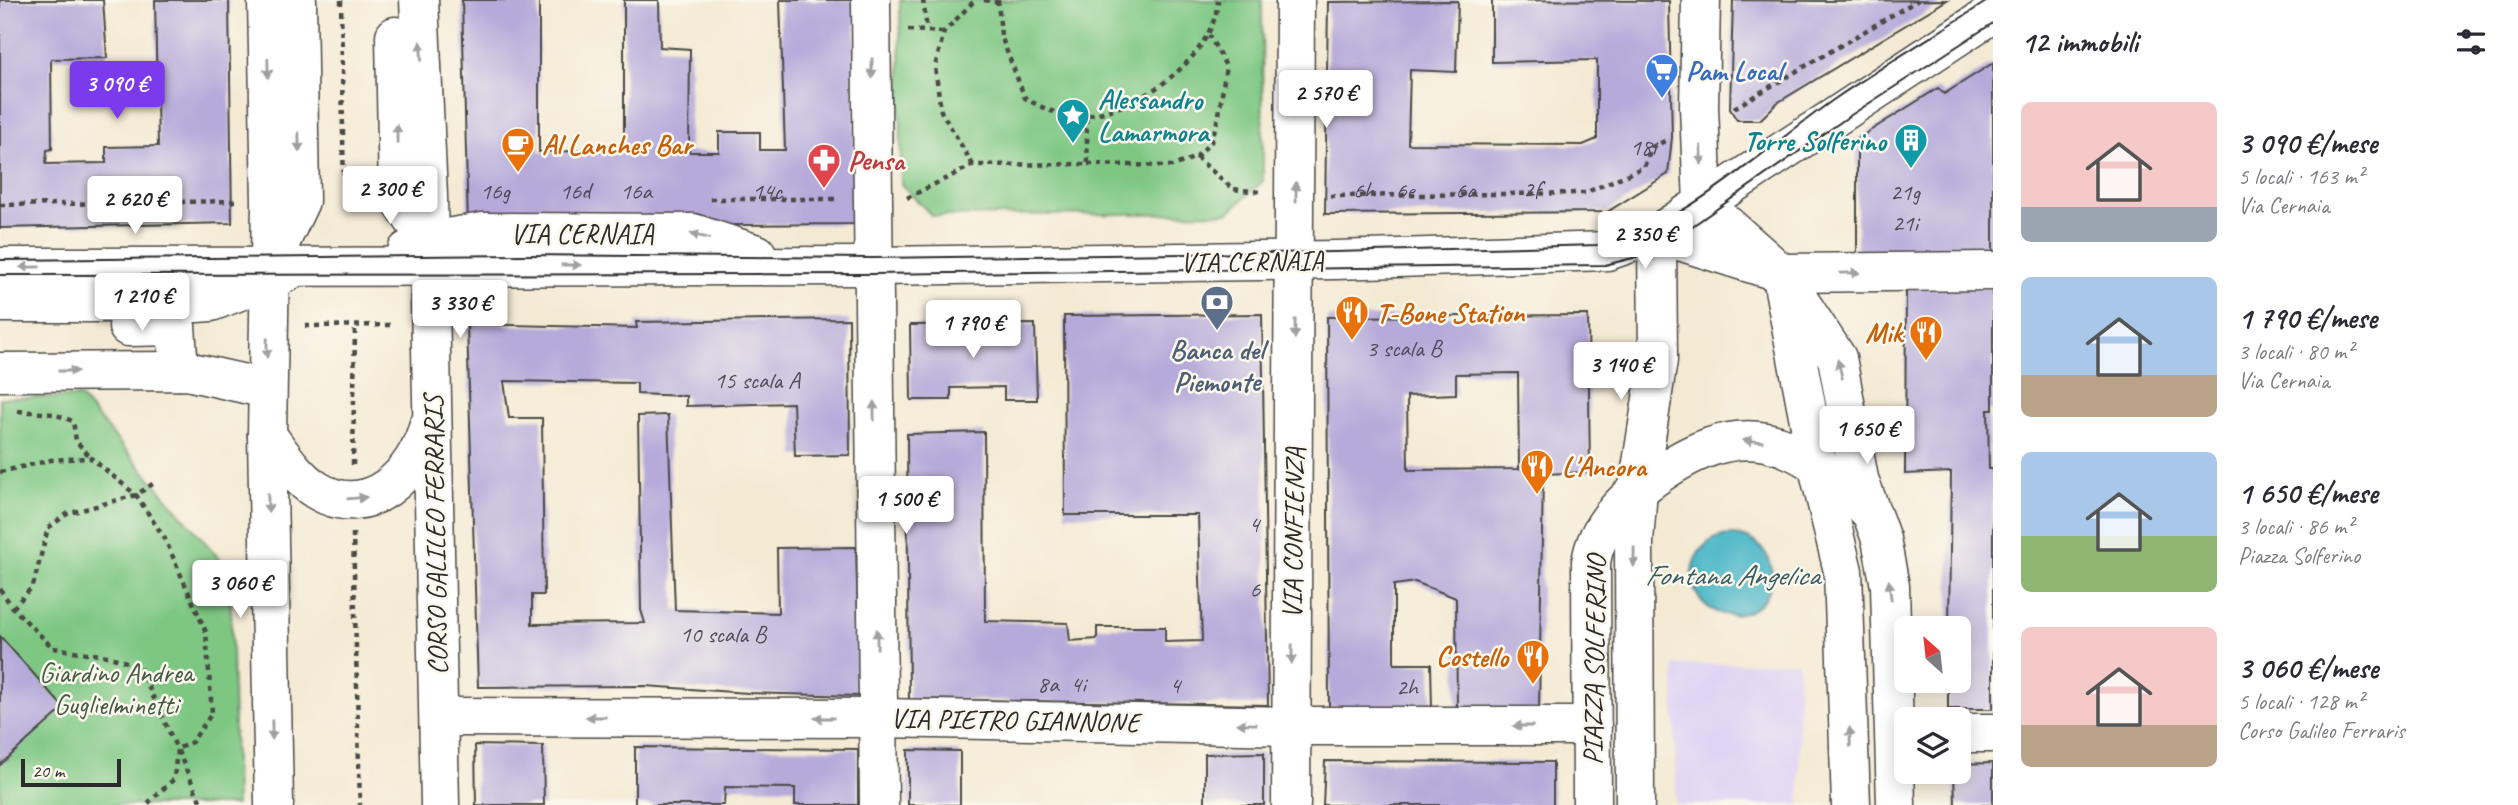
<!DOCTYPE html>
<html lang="it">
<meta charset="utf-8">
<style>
body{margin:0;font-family:Caveat,sans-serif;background:#f2f2f3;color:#2b2b33;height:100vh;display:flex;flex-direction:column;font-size:26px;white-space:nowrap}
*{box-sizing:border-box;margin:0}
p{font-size:23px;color:#7c7c81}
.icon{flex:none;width:38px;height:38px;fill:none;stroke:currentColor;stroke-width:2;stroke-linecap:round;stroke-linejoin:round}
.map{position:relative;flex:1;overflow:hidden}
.panel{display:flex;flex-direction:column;background:#fff;width:525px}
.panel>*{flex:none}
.needle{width:46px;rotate:333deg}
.buttons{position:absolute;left:1894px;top:616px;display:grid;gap:14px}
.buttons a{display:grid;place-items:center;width:77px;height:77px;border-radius:10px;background:#fff;box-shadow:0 4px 18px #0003;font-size:35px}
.scale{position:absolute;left:21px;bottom:18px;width:100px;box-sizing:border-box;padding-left:7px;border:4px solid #2b2b2b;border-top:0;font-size:19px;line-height:24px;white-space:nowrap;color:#2b2b2b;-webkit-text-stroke:5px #fbf7ec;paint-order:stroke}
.price{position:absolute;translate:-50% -60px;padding:0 16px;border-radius:7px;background:#fff;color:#222;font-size:23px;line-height:46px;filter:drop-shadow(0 2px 4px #0008)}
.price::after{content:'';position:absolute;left:50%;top:42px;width:21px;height:16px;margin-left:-10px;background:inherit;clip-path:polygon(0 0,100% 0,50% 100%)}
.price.selected{background:#7c3aed;color:#fff}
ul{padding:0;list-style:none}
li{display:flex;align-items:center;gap:21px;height:175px;padding:0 28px}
li span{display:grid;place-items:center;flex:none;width:196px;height:140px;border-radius:10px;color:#555}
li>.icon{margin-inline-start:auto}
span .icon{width:84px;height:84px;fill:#fffc;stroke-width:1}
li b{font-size:30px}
h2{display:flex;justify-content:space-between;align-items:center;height:84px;padding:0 28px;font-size:30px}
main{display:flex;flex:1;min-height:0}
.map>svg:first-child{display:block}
</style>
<main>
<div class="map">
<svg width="1993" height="805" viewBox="0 0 1993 805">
<rect width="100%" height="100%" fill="#fbf7ec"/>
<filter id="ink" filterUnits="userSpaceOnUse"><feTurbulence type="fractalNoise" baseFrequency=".0143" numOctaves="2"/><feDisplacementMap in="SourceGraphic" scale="14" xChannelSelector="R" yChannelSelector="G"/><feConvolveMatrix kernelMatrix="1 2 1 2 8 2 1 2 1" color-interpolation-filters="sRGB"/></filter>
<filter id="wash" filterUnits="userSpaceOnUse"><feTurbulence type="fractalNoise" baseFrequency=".00686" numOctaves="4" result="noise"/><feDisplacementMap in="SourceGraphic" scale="28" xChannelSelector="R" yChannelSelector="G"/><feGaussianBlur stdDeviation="1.57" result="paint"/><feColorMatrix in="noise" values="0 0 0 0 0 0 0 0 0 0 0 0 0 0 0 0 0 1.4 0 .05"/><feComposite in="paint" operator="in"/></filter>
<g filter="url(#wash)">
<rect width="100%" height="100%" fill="#f4ead4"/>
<path fill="#e0d4f4" d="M1798,662l2,143h-124l-2,-140z"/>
<g fill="#7ec783" stroke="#547957" stroke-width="2">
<path d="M900,0h362l1,181 -35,32 -296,3 -31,-32z"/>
<path d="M80,397l150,174 6,234h-236v-407z"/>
</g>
<circle fill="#4ab6c7" stroke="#3a7079" stroke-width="2" cx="1732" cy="575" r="40"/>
<g id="blocks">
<g fill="#b6aada" fill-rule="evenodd">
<path d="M0,0h103l4,58 -56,1 1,90 -5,1 -1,14 60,-1v-16l52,-1 -3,-146h74l3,223 -232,5z"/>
<path d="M462,0h77v152l85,-2v-150h35l1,47 30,2 -1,103h30v-20h41v18h25l-5,-150h76l-2,224 -386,3z"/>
<path d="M1492,0l177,1 3,136 -4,37 -61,38 -282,2 3,-212 130,-1 -2,71 -46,-2 -2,74 175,1 14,-6v-79l-105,2z"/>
<path d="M1733,0l85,1 129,-1 -170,103 -17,17h-23l-7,-11z"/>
<path d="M1993,63v191l-136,-1v-114l81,-51 6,6z"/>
<path d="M1906,288h87v122h-5l1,59h4v240h-45v-28h10v-53h-9l2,-156 -46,2z"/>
<path d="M1262,314l6,391 -359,-6 -2,-265 77,-2 1,189 83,2 2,18 27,-2v-12h68v15l37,-1 -4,-126h-133l-1,-199z"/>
<path d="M1588,315l2,157 -47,2 -4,236h-82l-1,-112 -41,-16 -21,3v79h37l1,45 -103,-2 -2,-390zM1518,373l1,96 -111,1 -1,-74 49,-2v-20z"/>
<path d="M849,319l1,136 -55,1 -2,-53 -107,3v-10l-49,-2v-11l-133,-2 5,37h33l2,177h-12v29l113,-1 -4,-13 -3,-194 30,-1 7,195 103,3 -1,-65 79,-1 4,149 -112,-3 -103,-7 -167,1 -11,-363 170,4 -1,-6z"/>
<path d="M1035,324l2,76h-33v-13l-53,1v12h-40l-1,-75z"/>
<path d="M0,636l64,72 -64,57z"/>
<path d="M475,745l68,1 1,59h-68z"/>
<path d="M635,747l223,2v56h-63v-17l-70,-1 -1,18h-89z"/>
<path d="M908,750l52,1v54h-52z"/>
<path d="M1264,753v52h-59v-51z"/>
<path d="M1325,761l228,1v43h-230z"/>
<path d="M1993,763v42h-38l-1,-33h4v-8z"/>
</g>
</g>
</g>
<g filter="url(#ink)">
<use href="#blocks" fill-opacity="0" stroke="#494844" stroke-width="2"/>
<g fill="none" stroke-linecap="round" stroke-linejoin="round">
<defs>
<g id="minor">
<path d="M267,0l4,202 -4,233 7,370"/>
<path d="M419,0l9,196 12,609"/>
<path d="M871,0l8,805"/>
<path d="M395,36l3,161 30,44"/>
<path d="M1703,204l78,69 56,85 22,121 22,60 9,47 6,219"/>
<path d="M1695,223l8,-19 -4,-97 2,-107"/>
<path d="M1657,234l124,39 212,-2"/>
<path d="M407,251l21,-10 55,-9 210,1 64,21"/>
<path d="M275,254l25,-53 -3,-201"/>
<path d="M0,267l873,-1 463,-6 271,-9 50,-17 336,-221"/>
<path d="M1784,289l33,174 26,108 8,234"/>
<path d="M0,303h197l14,-1 75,-29"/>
<path d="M128,327l48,-1 3,45"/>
<path d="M0,372l187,-1 80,18"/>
<path d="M267,435c14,19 30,44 51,56 51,30 98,-18 110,-64"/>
<path d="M439,717l441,1 413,8h299"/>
<path d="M1958,733h35"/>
<path d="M1291,805l4,-805"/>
<path d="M1592,805l-1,-243c5,-34 30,-60 57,-80 91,-68 147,-49 221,29"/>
<path d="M1635,805l-1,-263 4,-53 20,-129 -1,-126"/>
</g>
</defs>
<use href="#minor" stroke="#494844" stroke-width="41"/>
<g stroke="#494844" stroke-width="4.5" stroke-dasharray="5 5" stroke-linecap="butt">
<path d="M341,0l3,199"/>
<path d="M923,0l4,29"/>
<path d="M984,0l13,2"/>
<path d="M998,0l3,36 24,62c19,11 37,20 61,17 54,-5 128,-57 132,-115"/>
<path d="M908,30l36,2"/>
<path d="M1734,108l184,-108"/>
<path d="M1196,157l37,32 27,3"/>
<path d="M1088,164l85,2 23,-9 15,-15 8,-27 7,-49 -17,-31"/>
<path d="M973,165l-32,-54 -6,-44 9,-35 31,-32"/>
<path d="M1330,196l255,-3 59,-26 8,-20 13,-6"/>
<path d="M907,198l66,-33 115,-1 -2,-49"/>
<path d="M710,199h127"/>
<path d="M0,205l236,-4"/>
<path d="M305,326l89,-1"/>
<path d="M18,411l36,3 19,7 3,20 15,17"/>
<path d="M353,465l2,-139"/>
<path d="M0,472l51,-12 40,-2 45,37 29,44 41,93 6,81 -20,29 -15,7 25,56"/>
<path d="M353,533l7,272"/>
<path d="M0,589l13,19 40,40 54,8 32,10 38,83 -3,30 -28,26"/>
<path d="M13,608l20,-22 15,-58 19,-14 69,-19 18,-12"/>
</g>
<use href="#minor" stroke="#fff" stroke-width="38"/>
<g stroke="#2b2b2b" stroke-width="2">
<path d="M0,260l523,-5 350,3 462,-6 262,-7c82,-13 171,-100 239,-147 50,-34 102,-65 153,-98"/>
<path d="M0,275l873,-1 732,-9 32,-8 37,-18 174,-122 145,-94"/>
</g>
</g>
<defs><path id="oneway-solid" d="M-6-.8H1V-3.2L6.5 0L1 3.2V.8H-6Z" transform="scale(1.75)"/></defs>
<g fill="#a0a0a0">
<use href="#oneway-solid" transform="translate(421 51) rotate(-93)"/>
<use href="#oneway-solid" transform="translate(268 68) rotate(89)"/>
<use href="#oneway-solid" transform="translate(872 68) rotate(90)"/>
<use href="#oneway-solid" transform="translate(397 134) rotate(-91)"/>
<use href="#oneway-solid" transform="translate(299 142) rotate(89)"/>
<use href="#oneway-solid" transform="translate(1701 155) rotate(88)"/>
<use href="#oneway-solid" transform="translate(1296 192) rotate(-90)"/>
<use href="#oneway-solid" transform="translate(700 236) rotate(-165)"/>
<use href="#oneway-solid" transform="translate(571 265)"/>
<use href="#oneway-solid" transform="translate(30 267) rotate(179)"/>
<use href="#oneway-solid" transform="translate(1850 273) rotate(-1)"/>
<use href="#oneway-solid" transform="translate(1295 329) rotate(91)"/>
<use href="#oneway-solid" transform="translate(267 348) rotate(91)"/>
<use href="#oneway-solid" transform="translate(1840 369) rotate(-104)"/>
<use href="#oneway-solid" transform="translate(68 371)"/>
<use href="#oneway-solid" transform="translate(874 411) rotate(-91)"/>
<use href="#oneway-solid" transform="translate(1753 441) rotate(-175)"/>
<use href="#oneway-solid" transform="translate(357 498) rotate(-5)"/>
<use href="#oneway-solid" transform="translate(268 503) rotate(89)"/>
<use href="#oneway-solid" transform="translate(1634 557) rotate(91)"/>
<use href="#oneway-solid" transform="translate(1890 590) rotate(-97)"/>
<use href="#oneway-solid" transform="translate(877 639) rotate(-91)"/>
<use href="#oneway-solid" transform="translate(1292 654) rotate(91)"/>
<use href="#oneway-solid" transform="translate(596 717) rotate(-180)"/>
<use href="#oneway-solid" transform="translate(824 718) rotate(-180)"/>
<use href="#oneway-solid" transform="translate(1247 724) rotate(-179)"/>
<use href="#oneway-solid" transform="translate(1523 726) rotate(-180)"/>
<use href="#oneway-solid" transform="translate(272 730) rotate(89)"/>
<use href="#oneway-solid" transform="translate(1850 737) rotate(-92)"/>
</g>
</g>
<defs>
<symbol id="supermarket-pin" viewBox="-11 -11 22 30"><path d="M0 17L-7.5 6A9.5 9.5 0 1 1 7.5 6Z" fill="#3f7fe0" stroke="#fbf7ec"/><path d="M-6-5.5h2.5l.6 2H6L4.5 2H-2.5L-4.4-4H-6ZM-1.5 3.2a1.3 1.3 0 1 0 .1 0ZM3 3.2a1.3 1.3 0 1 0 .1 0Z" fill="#fff"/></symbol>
<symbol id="sight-pin" viewBox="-11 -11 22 30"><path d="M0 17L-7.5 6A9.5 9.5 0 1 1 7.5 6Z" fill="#0f9aa8" stroke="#fbf7ec"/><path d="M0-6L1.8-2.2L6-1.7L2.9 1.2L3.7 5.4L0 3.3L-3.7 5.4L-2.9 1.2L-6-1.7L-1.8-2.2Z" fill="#fff"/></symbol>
<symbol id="building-pin" viewBox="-11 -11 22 30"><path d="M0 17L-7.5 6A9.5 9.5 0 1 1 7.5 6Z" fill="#0f9aa8" stroke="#fbf7ec"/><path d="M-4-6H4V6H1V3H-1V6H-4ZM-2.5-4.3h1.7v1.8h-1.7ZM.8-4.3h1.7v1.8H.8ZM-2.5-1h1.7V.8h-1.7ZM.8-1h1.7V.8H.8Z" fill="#fff"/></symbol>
<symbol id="cafe-pin" viewBox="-11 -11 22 30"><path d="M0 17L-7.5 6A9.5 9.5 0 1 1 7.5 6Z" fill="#e8710a" stroke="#fbf7ec"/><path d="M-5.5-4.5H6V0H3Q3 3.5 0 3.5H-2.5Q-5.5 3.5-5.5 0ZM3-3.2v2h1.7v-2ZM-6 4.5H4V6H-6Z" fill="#fff"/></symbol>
<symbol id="pharmacy-pin" viewBox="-11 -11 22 30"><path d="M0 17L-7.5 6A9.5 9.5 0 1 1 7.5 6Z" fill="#e0444e" stroke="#fbf7ec"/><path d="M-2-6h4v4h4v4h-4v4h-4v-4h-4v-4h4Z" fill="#fff"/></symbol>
<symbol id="bank-pin" viewBox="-11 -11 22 30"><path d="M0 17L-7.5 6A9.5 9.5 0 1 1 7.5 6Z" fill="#5c6f8a" stroke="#fbf7ec"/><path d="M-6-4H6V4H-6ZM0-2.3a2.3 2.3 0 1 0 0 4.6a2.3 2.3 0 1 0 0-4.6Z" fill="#fff"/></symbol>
<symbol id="restaurant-pin" viewBox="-11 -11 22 30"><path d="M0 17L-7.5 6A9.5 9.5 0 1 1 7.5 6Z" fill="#e8710a" stroke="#fbf7ec"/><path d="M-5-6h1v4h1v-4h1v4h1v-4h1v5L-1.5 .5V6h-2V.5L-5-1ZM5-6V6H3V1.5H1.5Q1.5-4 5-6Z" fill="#fff"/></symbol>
</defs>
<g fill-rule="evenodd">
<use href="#supermarket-pin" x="1643" y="51" width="38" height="52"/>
<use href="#sight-pin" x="1054" y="96" width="38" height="52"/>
<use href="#building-pin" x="1892" y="121" width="38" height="52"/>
<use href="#cafe-pin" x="499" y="125" width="38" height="52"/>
<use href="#pharmacy-pin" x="805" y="141" width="38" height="52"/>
<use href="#bank-pin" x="1198" y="283" width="38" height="52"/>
<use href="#restaurant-pin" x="1333" y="293" width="38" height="52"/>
<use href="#restaurant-pin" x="1907" y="313" width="38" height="52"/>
<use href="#restaurant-pin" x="1518" y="447" width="38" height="52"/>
<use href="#restaurant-pin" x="1514" y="637" width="38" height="52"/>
</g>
<g text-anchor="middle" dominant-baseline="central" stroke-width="5" stroke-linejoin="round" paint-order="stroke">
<g font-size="24" fill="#4e4b57">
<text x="1643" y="147">18i</text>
<text x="1532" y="189">2f</text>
<text x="1364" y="190">6h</text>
<text x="1405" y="190">6e</text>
<text x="1466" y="190">6a</text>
<text x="495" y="191">16g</text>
<text x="575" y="191">16d</text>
<text x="636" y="191">16a</text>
<text x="767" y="191">14c</text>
<text x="1905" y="192">21g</text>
<text x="1905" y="223">21i</text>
<text x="1404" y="348">3 scala B</text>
<text x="757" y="380">15 scala A</text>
<text x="1254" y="524">4</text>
<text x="1255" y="589">6</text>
<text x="723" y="634">10 scala B</text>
<text x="1048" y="684">8a</text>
<text x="1078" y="684">4i</text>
<text x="1175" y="685">4</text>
<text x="1407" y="687">2h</text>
</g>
<g font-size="28" font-weight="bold" fill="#366cbe" stroke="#fbf7ec" text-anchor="start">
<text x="1686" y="70">Pam Local</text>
</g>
<g font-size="28" font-weight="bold" fill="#0d838f" stroke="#fbf7ec" text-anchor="start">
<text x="1098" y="99">Alessandro<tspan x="1098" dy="32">Lamarmora</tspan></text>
<text x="1886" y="140" text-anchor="end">Torre Solferino</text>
</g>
<g font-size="28" font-weight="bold" fill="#c56008" stroke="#fbf7ec" text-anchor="start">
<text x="542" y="144">Al Lanches Bar</text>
<text x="1376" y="312">T-Bone Station</text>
<text x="1902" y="332" text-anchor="end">Mik</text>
<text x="1562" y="466">L'Ancora</text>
<text x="1508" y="656" text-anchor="end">Costello</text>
</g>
<g font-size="28" font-weight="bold" fill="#be3a42" stroke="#fbf7ec" text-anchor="start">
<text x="848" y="160">Pensa</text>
</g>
<g font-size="28" fill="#2b2b2b" stroke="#fbf7ec">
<text x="582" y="233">VIA CERNAIA</text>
<text transform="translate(1252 261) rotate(-1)">VIA CERNAIA</text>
<text transform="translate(1293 533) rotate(-89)">VIA CONFIENZA</text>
<text transform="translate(435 535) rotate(-91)">CORSO GALILEO FERRARIS</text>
<text transform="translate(1594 660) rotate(-89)">PIAZZA SOLFERINO</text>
<text transform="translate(1015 720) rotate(1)">VIA PIETRO GIANNONE</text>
</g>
<g font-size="28" font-weight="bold" fill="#4e5e75" stroke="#fbf7ec">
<text x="1217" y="349">Banca del<tspan x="1217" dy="32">Piemonte</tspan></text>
</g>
<g font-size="28" fill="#445a45" stroke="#fbf7ec">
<text x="116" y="672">Giardino Andrea<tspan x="116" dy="32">Guglielminetti</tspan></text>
</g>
<g font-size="30" font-style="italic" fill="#365c62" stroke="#fbf7ec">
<text x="1732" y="575">Fontana Angelica</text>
</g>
</g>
</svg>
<div class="buttons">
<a><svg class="needle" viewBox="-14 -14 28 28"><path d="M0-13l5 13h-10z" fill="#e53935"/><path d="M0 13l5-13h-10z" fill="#7c7c81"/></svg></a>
<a><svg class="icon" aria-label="layers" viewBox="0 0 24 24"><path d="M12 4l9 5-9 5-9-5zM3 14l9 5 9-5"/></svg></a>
</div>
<div class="scale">20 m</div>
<b class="price selected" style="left:117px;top:121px">3 090 €</b>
<b class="price" style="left:1326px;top:130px">2 570 €</b>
<b class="price" style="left:390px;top:226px">2 300 €</b>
<b class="price" style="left:135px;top:236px">2 620 €</b>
<b class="price" style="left:1645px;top:271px">2 350 €</b>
<b class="price" style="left:142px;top:333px">1 210 €</b>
<b class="price" style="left:460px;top:340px">3 330 €</b>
<b class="price" style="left:973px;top:360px">1 790 €</b>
<b class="price" style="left:1621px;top:402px">3 140 €</b>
<b class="price" style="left:1867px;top:466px">1 650 €</b>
<b class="price" style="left:906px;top:536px">1 500 €</b>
<b class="price" style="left:240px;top:620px">3 060 €</b>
</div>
<section class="panel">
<h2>12 immobili<svg class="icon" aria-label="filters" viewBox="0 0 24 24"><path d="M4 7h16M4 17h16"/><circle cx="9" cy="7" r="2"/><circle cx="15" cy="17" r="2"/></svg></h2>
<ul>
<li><span style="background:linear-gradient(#f6c9c9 75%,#9aa5b1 0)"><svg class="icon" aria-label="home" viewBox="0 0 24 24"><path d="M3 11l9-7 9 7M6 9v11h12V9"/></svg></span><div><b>3 090 €/mese</b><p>5 locali · 163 m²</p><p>Via Cernaia</p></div></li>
<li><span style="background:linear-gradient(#a9c7e8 70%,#b9a48a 0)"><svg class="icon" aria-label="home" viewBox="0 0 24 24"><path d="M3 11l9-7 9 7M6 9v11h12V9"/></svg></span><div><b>1 790 €/mese</b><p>3 locali · 80 m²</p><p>Via Cernaia</p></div></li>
<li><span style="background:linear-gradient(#a9c7e8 60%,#8fb573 0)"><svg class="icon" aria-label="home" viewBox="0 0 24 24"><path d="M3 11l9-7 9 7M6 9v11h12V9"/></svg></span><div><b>1 650 €/mese</b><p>3 locali · 86 m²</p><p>Piazza Solferino</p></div></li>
<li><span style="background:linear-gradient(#f6c9c9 70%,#b9a48a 0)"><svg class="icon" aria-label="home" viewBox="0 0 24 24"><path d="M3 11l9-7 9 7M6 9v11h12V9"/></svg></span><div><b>3 060 €/mese</b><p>5 locali · 128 m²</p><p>Corso Galileo Ferraris</p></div></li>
</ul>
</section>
</main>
